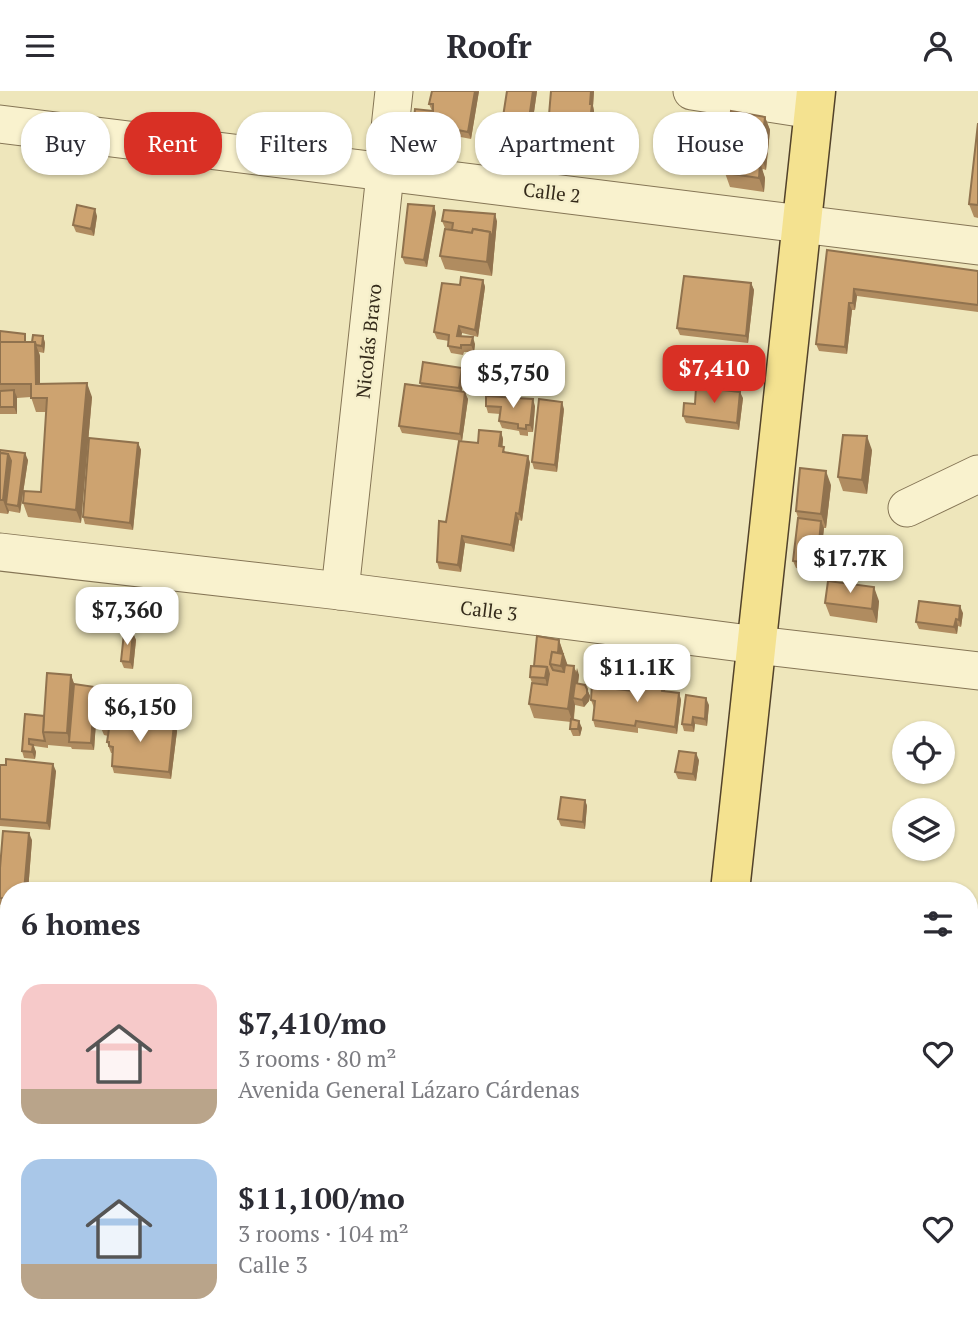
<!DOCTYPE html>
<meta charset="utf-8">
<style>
body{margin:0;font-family:"PT Serif",serif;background:#f7f7f7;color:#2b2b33;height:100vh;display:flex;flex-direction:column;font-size:26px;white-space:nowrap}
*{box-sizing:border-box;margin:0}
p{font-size:23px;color:#7c7c81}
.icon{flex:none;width:38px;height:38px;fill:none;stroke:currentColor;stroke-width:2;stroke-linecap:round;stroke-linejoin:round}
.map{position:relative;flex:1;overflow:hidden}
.side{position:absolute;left:0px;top:791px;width:978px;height:450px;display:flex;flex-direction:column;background:#fff;border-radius:28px 28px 0 0;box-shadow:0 2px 5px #0004}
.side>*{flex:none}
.top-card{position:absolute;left:21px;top:21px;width:936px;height:63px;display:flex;gap:14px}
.controls{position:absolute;left:892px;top:630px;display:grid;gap:14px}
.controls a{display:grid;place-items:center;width:63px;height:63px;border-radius:50%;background:#fff;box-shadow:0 2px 5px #0004;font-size:35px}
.price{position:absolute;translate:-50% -60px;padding:0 16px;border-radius:14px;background:#fff;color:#222;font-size:23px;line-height:46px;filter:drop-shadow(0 2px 4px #0008)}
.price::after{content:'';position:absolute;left:50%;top:42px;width:21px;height:16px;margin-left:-10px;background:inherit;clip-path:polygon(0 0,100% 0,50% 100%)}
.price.selected{background:#d93025;color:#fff}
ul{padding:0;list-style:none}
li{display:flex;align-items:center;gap:21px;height:175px;padding:0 21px}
li span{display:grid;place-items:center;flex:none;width:196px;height:140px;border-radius:21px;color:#555}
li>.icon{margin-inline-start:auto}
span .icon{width:84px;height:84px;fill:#fffc;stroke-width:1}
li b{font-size:30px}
h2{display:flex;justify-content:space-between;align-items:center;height:84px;padding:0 21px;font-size:30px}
.pill{padding:0 24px;border-radius:28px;background:#fff;box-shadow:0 2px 5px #0004;font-size:24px;line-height:63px}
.pill.selected{background:#d93025;color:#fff}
header{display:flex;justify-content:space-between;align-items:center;height:91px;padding:0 21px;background:#fff;font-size:32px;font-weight:800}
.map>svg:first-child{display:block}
</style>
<header><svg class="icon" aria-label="menu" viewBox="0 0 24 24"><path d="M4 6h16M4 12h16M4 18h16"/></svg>Roofr<svg class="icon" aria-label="person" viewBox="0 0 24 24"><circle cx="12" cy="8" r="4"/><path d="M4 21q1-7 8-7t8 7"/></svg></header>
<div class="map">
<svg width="978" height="1240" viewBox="0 0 978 1240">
<rect width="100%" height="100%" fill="#eee6bb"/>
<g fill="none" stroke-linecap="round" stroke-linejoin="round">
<defs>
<g id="minor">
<path d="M692,0l121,19"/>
<path d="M0,33l978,122"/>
<path d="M907,417l71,-34"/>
<path d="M0,461l340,39 417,54 221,26"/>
<path d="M340,500l54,-500"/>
<path d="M0,882l9,1"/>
<path d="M260,1240l1,-8"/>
</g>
<g id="major">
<path d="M730,800l86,-800"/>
<path d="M684,1240l1,-8"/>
</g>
</defs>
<use href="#minor" stroke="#857555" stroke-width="39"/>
<use href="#major" stroke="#52422a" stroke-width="41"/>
<use href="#minor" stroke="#f9f2ce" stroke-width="37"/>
<use href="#major" stroke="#f4e290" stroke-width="38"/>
</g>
<g fill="#b08c60">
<path d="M479,0l-8,48 -47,-9 -1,16 -8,-1 -3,-7 3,-29 17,2 -3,-7z"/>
<path d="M507,0h30l-8,56 -13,-2 -3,-8 -8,-1 -3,-13z"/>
<path d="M551,0h43l-1,15 1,5 -2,26 -22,-1 -2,-7v-6l-16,-1 -3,-7z"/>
<path d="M765,26l5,13 -4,40 -3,-1 -1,1 3,8 -1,14 -34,-5 -5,-14z"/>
<path d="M978,32v95l-4,-1 -5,-13z"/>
<path d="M494,58h16l2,7v2l-15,-2z"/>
<path d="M434,115l2,7 -9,54 -22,-3 -3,-7z"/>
<path d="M97,125l-3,20 -18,-4 -3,-7z"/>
<path d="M442,130h55l-5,55 -47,-7 -5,-13 12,-26 -7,-2z"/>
<path d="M827,159l151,21v41l-121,-16 -2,14h-3l-5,44 -28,-3 -3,-7z"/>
<path d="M483,189l2,7 -7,50 -16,-4 -1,3 14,8 -1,8h-10l-1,3 -12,-2 -3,-7 1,-5 -12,-2 -3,-7 26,-47z"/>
<path d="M751,192l3,7 -6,53 -68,-8 -3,-7z"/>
<path d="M0,240l28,11h4l11,-6 2,7 -1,10 -5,-1 1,4v28l52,13 -11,126 -53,-6 -5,-14 18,-11 5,-80h-10l-5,-15 -14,1v16h-17z"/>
<path d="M462,277l2,7 -2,16 6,8 -6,42 -60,-8 -3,-7 22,-40 -1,-3z"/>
<path d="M743,307l-4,32 -53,-7 -3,-7 12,-12z"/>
<path d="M486,315h49l-2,26h-5v4l-8,-1 -1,-4 -17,-3 -3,-7 1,-7 -12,-1z"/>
<path d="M564,318l-7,63 -23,-3 -2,-7z"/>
<path d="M501,341l2,7 -1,8 4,6 22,3 2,7 -8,58 -3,-1 -5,32 -49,-9 -4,29 -22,-3 -2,-7 9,-40 32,-79z"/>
<path d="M138,352l3,7 -8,80 -48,-6 -2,-7z"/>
<path d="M0,359l28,10 -8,53 -11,-2 -1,3 -8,-1z"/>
<path d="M872,359l-5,44 -24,-3 -5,-14z"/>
<path d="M831,394l-5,43h-2l-5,43 -23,-3 -3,-7 5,-43 -2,-7z"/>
<path d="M128,507h18l-1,9 -15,-2z"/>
<path d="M879,510l-2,22 -47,-7 -5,-13z"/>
<path d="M963,522l-2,14 -3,-1 -1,8 -38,-5 -3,-7z"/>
<path d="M133,542l3,7 -3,29 -9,-1 -3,-7z"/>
<path d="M559,549l8,25 7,3 5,7 -1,8 9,6 3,7 -1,5 -5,6 -9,-2 -1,14 8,9 -2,8h-7l-3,-7 1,-7 -37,-4 -5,-14 3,-21 -2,-6 4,-11z"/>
<path d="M643,572l3,9 20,11 -1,8 14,2 2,7 -4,34 -39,-6v5l-43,-6 -2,-7 1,-12 -3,-8 4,-17 -1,-3z"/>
<path d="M71,584l3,9 24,10 -4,56 -22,-1 -1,-2 -23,-2v3l-14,-2 2,6 -1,7 -11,-1 -2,-7z"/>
<path d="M709,614l-2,21 -12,-2 -1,8 -10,-1 -2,-7z"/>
<path d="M174,633l3,7 -6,48 -57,-6 -2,-7 1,-13h-2l-4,-11 1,-6 -4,-1 -3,-7 7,-3z"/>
<path d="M699,669l-3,21 -18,-2 -3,-7z"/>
<path d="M0,674l56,6 -6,59 -50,-4z"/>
<path d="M585,709l2,6 -2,23 -24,-3 -3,-7z"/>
<path d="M32,749l-4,51h-19v14h-9v-37z"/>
<path d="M9,1129v53h-4l-2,-7z"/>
<path d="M131,1232h23v7l-21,-1z"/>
</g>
<g fill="#90724e">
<path d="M475,0h4l-8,48 -3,-7z"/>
<path d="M533,0h4l-8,56 -3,-7z"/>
<path d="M591,0h3l-1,15 1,5 -2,26 -3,-7z"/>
<path d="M765,26l5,13 -4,40 -5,-14z"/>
<path d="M422,32l2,7 -1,16 -3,-7z"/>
<path d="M758,65l7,22 -1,14 -5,-14 -3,-14z"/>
<path d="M434,115l2,7 -9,54 -3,-7z"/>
<path d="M95,118l2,7 -3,20 -3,-7z"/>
<path d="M495,123l2,7 -5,55 -5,-14 3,-30z"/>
<path d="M483,189l2,7 -7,50 -3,-7z"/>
<path d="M751,192l3,7 -6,53 -2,-7z"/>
<path d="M854,198l3,7 -2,14 -2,-7z"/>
<path d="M849,212l3,7 -5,44 -2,-7z"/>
<path d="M459,235l3,7 -2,10 -3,-7z"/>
<path d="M43,245l2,7 -1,10 -2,-7z"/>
<path d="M473,246l2,7 -1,8 -3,-7z"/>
<path d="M35,251l5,14v42l-4,-14z"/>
<path d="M462,277l2,7 -3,20 -2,-7z"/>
<path d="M87,292l5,14 -11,126 -5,-13z"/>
<path d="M14,299l3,7v17l-3,-7z"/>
<path d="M465,301l3,7 -6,42 -2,-7z"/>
<path d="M740,301l3,6 -4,32 -2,-7z"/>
<path d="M533,308l2,7 -2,26 -3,-7z"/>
<path d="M562,311l2,7 -7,63 -2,-7z"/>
<path d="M501,341l2,7 -1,14 -3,-7z"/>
<path d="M867,345l5,14 -5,44 -5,-14z"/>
<path d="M138,352l3,7 -8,80 -3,-7z"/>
<path d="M25,362l3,7 -8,53 -2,-7z"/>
<path d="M8,363l5,14 -7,36 3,7 -1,3 -5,-14z"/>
<path d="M528,365l2,7 -8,58 -3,-7z"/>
<path d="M826,380l5,14 -5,43 -5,-14z"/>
<path d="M516,422l3,7 -5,32 -3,-7z"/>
<path d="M821,430l3,7 -5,43 -2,-7z"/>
<path d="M462,445l3,7 -4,29 -3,-7z"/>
<path d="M874,496l5,14 -2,22 -5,-14z"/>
<path d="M143,500l3,7 -1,9 -3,-7z"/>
<path d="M960,515l3,7 -2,14 -2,-7z"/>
<path d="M956,528l2,7 -1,8 -3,-7z"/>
<path d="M133,542l3,7 -3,29 -3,-7z"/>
<path d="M559,549l11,32 -1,14 -8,-20 -4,-7z"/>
<path d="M643,572l5,14 -3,22 -5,-13z"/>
<path d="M574,575l2,7 1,-5 2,7 -3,24 -3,-1 2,7 -2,18 -5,-14z"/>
<path d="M547,576l7,20 -2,11 -7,-20z"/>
<path d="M71,584l5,14 -6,53 -3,-9z"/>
<path d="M664,585l2,7 -2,15 -2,-7z"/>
<path d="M95,596l3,7 -4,56 -3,-7z"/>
<path d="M587,598l3,7 -1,5 -5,6 -2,-7z"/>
<path d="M679,602l2,7 -4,34 -2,-7z"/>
<path d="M706,607l3,7 -2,21 -2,-7z"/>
<path d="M693,626l2,7 -1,8 -2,-7z"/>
<path d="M579,630l3,7 -2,8 -2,-7z"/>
<path d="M174,633l3,7 -6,48 -2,-7z"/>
<path d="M33,654l3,7 -1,7 -3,-7z"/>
<path d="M696,662l3,7 -3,21 -3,-7z"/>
<path d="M53,673l3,7 -6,59 -3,-7z"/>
<path d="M585,709l2,6 -2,23 -2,-7z"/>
<path d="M29,742l3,7 -4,51h-4z"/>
<path d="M70,1232h3l-1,8h-3z"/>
<path d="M216,1232h2l1,3v5h-4z"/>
</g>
<g fill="#cda370" stroke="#90724e" stroke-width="2">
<path d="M432,0h43l-7,41 -46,-9 -2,16 -8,-1 3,-29 18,2v-7h-4z"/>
<path d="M507,0h26l-7,49 -13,-2 1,-7 -11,-2 1,-5 -2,-1z"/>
<path d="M551,0h40l-1,13h2l-3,26 -21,-1 1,-13 -20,-1z"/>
<path d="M731,20l34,6 -4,39h-3l-2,8h4l-1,14 -34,-5z"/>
<path d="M978,32v82l-9,-1z"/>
<path d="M495,54l15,4 -1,2 -15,-2z"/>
<path d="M408,113l26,2 -10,54 -22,-3z"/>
<path d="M77,114l18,4 -4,20 -18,-4z"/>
<path d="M444,119l51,4 -3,25 -2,-7 -17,-3 -1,4 -20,-3 1,-7 -11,-2z"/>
<path d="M445,138l27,4 1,-4 17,3 -3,30 -47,-6z"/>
<path d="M827,159l151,21v34l-124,-16 -1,14h-4l-4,44 -29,-3z"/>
<path d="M684,185l67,7 -5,53 -69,-8z"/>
<path d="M461,186l22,3 -8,50 -16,-4 -2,10 16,1 -2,8h-10v3l-13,-2 1,-11 -15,-3 8,-49 18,2z"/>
<path d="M0,240l25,3v8h-25z"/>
<path d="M33,244l10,1 -1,10 -6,-1 -1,-3h-3z"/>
<path d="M0,251h35l1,42 51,-1 -11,127 -53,-7 1,-12 17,1 6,-94h-16v-14h-31z"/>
<path d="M423,271l39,6 -3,20 -39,-5z"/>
<path d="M405,293l60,8 -5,42 -61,-8z"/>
<path d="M696,296l44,5 -3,31 -54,-7 1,-13 11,1z"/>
<path d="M14,299v17h-14v-16z"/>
<path d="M486,305l47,3 -3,26h-4v4l-8,-1v-4l-19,-3 2,-14 -15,-1z"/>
<path d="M539,308l23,3 -7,63 -23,-3z"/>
<path d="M479,339l22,2 -2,14 5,1 -1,5 25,4 -9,58 -3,-1 -5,32 -49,-9 -4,29 -21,-3 2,-41 7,1 13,-81 19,2z"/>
<path d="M843,344l24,1 -5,44 -24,-3z"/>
<path d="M89,347l49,5 -8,80 -47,-6z"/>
<path d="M0,359l25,3 -7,53 -12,-2 5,-43 -3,-7 -8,-1z"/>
<path d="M0,362l8,1 -5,46h-3z"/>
<path d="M800,377l26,3 -5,43 -25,-3z"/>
<path d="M798,427l23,3 -4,43 -24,-3z"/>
<path d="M828,490l46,6 -2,22 -47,-6z"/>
<path d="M129,498l14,2 -1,9 -14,-2z"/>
<path d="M919,510l41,5 -1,14 -3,-1 -2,8 -38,-5z"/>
<path d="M124,542h9l-3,29 -9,-1z"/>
<path d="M537,545l22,4 -1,13 -6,-1 -2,12 3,6 11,2 1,-7 9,1 -6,43 -39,-5 3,-21 15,2 2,-11 -2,-7 -13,-1z"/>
<path d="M552,561l11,2 -2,12 -11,-2z"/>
<path d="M598,567l45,5 -3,23 -46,-6z"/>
<path d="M531,575l16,1 -2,11 -15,-1z"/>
<path d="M645,581l19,4 -2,15 17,2 -4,34 -39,-6 -1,5 -42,-6 2,-19 -4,-1 1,-17h3l2,4 46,5z"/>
<path d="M47,582l24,2 -4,58 -24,-1z"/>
<path d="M575,592l10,2 2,4v5l-5,6 -9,-2z"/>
<path d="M74,593l21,3 -4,56 -22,-1z"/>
<path d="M686,604l20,3 -1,21 -12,-2 -1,8 -10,-1z"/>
<path d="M25,623l19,2 -1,16 2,9 -16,-2v5l4,1 -1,7 -10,-1z"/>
<path d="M109,625l65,8 -5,48 -57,-6 1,-19 -4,-1v-4h-2l2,-13 -8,-1 1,-4 6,1z"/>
<path d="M571,628l8,2 -1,8h-8z"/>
<path d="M679,660l17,2 -3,21 -18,-2z"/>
<path d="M6,668l47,5 -6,59 -47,-4v-54h6z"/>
<path d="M561,706l24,3 -2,22 -25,-3z"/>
<path d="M3,740l26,2 -5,58h-15v8l-9,-1v-30z"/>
<path d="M8,1129h1v46h-6z"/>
<path d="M45,1232h25l-1,8h-25z"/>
<path d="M161,1232h55l-1,8h-55z"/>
<path d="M733,1232h33l-1,8h-33z"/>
<path d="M766,1232h133l10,1 -1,7h-143z"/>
<path d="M525,1235l43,4 -1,1h-43z"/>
</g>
<g text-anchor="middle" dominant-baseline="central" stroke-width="5" stroke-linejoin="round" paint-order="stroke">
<g font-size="19" fill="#342a1a" stroke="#f5efcb">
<text transform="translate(552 101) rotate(7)">Calle 2</text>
<text transform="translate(368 250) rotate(-84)">Nicolás Bravo</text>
<text transform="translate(489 519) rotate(7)">Calle 3</text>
</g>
</g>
</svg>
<div class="controls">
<a><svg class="icon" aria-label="locate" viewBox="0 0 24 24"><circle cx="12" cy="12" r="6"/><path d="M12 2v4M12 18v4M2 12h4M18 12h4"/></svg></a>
<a><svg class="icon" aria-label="layers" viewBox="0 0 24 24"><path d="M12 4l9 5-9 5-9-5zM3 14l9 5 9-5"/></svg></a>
</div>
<b class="price selected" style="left:714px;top:314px">$7,410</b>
<b class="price" style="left:513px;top:319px">$5,750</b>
<b class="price" style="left:850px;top:504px">$17.7K</b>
<b class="price" style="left:127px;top:556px">$7,360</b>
<b class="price" style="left:637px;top:613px">$11.1K</b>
<b class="price" style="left:140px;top:653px">$6,150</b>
<div class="top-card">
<a class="pill">Buy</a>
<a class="pill selected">Rent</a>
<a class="pill">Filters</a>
<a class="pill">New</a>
<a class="pill">Apartment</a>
<a class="pill">House</a>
</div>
<section class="side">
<h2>6 homes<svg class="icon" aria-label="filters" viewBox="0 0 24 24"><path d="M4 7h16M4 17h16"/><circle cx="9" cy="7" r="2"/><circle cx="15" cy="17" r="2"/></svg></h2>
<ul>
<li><span style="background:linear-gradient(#f6c9c9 75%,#b9a48a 0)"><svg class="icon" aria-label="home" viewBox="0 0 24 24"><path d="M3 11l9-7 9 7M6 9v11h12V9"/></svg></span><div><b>$7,410/mo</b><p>3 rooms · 80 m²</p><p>Avenida General Lázaro Cárdenas</p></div><svg class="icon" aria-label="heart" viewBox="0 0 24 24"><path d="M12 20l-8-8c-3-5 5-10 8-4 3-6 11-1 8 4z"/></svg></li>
<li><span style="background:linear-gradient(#a9c7e8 75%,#b9a48a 0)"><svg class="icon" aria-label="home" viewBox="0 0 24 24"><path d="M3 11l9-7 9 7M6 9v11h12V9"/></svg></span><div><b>$11,100/mo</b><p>3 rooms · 104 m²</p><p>Calle 3</p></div><svg class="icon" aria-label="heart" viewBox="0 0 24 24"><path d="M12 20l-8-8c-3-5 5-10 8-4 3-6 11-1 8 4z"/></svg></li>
</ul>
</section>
</div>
